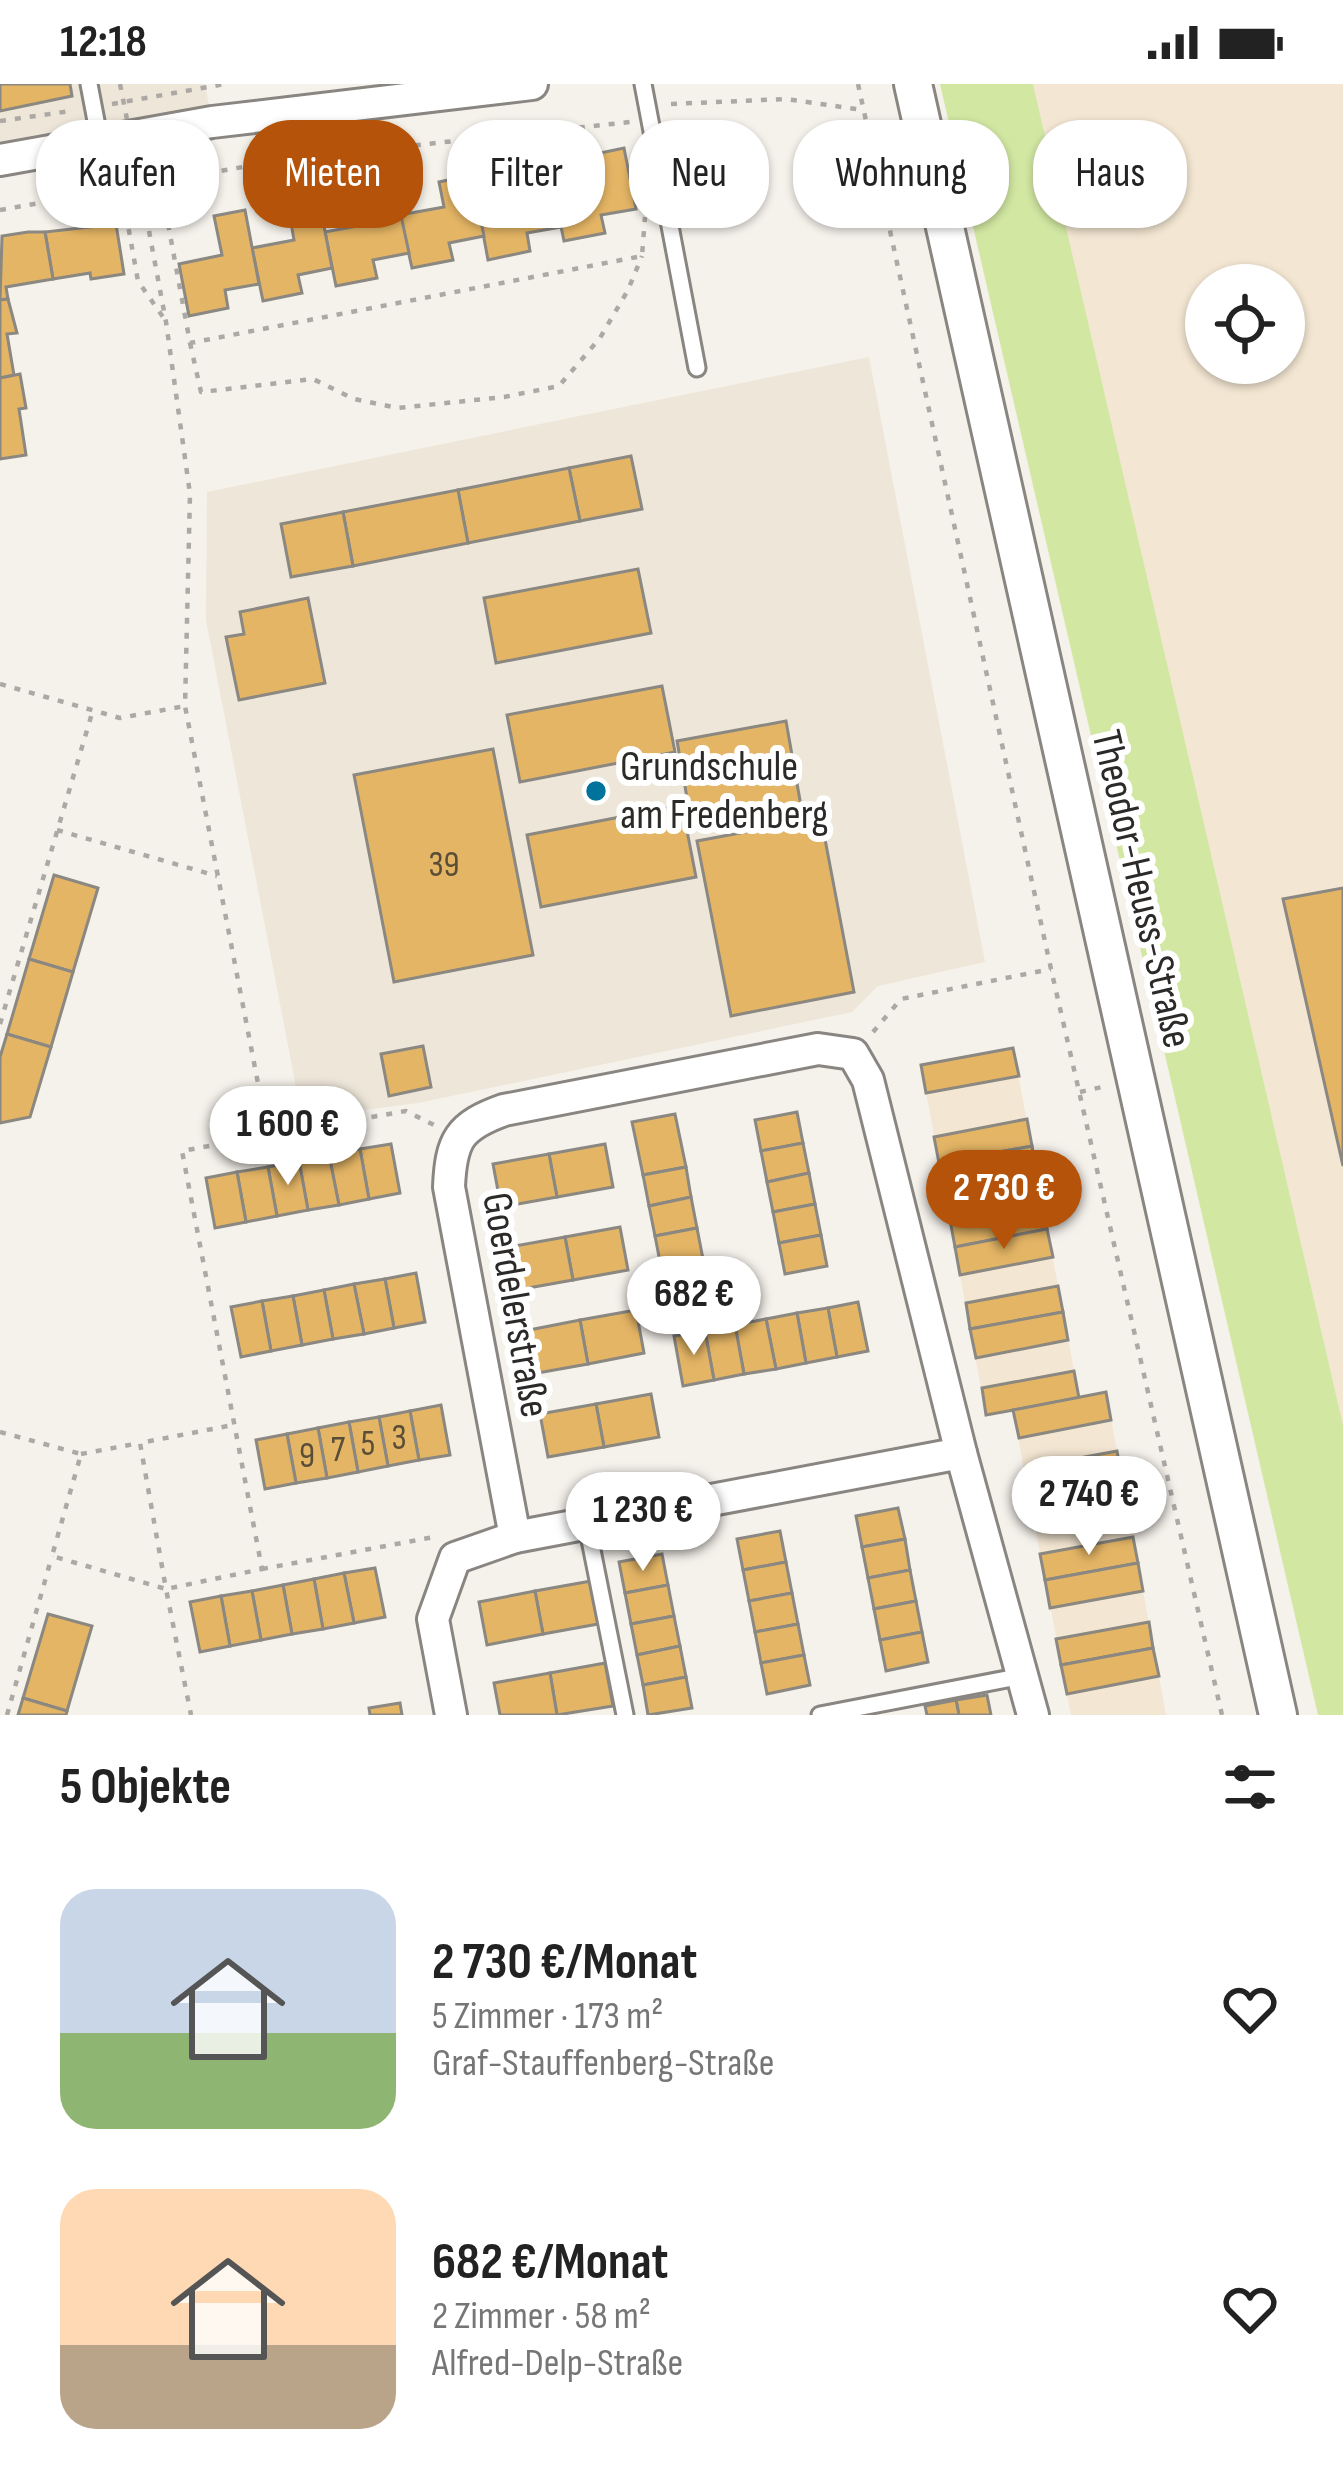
<!DOCTYPE html>
<html lang="de">
<meta charset="utf-8">
<style>
body{margin:0;font-family:"Sofia Sans Condensed",sans-serif;background:#f2f2f2;color:#222;height:100vh;display:flex;flex-direction:column;font-size:45px;white-space:nowrap}
*{box-sizing:border-box;margin:0}
p{font-size:39px;color:#767676}
.icon{flex:none;width:66px;height:66px;fill:none;stroke:currentColor;stroke-width:2;stroke-linecap:round;stroke-linejoin:round}
.map{position:relative;height:1631px;overflow:hidden}
.side{display:flex;flex-direction:column;background:#fff;flex:1}
.side>*{flex:none}
.banner{position:absolute;left:36px;top:36px;width:1272px;height:108px;display:flex;gap:24px}
.buttons{position:absolute;left:1185px;top:180px;display:grid;gap:24px}
.buttons a{display:grid;place-items:center;width:120px;height:120px;border-radius:50%;background:#fff;box-shadow:0 3px 9px #0004;font-size:60px}
.price{position:absolute;translate:-50% -102px;padding:0 27px;border-radius:42px;background:#fff;color:#222;font-size:39px;line-height:78px;filter:drop-shadow(0 3px 6px #0008)}
.price::after{content:'';position:absolute;left:50%;top:72px;width:36px;height:27px;margin-left:-18px;background:inherit;clip-path:polygon(0 0,100% 0,50% 100%)}
.price.on{background:#b45309;color:#fff}
ul{padding:0;list-style:none}
li{display:flex;align-items:center;gap:36px;height:300px;padding:0 60px}
li span{display:grid;place-items:center;flex:none;width:336px;height:240px;border-radius:36px;color:#555}
li>.icon{margin-inline-start:auto}
span .icon{width:144px;height:144px;fill:#fffc;stroke-width:1}
li b{font-size:51px}
h2{display:flex;justify-content:space-between;align-items:center;height:144px;padding:0 60px;font-size:51px}
.chip{padding:0 42px;border-radius:48px;background:#fff;box-shadow:0 3px 9px #0004;font-size:42px;line-height:108px}
.chip.on{background:#b45309;color:#fff}
.status{display:flex;justify-content:space-between;align-items:center;height:84px;padding:0 60px;background:#fff;direction:ltr}
.status svg{height:33px;fill:currentColor}
.map>svg:first-child{display:block}
</style>
<div class="status"><b>12:18</b><svg viewBox="0 0 49 12"><path d="M0 12V9h3v3zM5 12V6h3v6zM10 12V3h3v9zM15 12V0h3v12zM26 1h20v11H26zM47 4h2v5h-2z"/></svg></div>
<div class="map">
<svg width="1343" height="1631" viewBox="0 0 1343 1631">
<rect width="100%" height="100%" fill="#f5f1eb"/>
<g fill="#eee6d9">
<path d="M0,0h205l7,38 -212,38z"/>
<path d="M869,273l116,605 -107,24 -26,26 -434,91 -116,15 -96,-498 1,-128z"/>
</g>
<g fill="#f3e6d2" fill-rule="evenodd">
<path d="M1033,0h310v1341zM1206,201h78v78h-78z"/>
<path d="M1013,964l66,349 27,-5 60,323h-95l-58,-304 -27,4 -65,-350z"/>
</g>
<path fill="#d2e7a2" d="M940,0h93l310,1341v290h-25z"/>
<g fill="#e4b565" stroke="#8b8781" stroke-width="3">
<path d="M0,0h70l2,12 -72,15z"/>
<path d="M624,64l12,61 -35,6 4,18 -41,8 -11,-53 43,-8 -5,-25z"/>
<path d="M549,82l12,61 -34,6 3,18 -42,9 -10,-54 43,-9 -5,-25z"/>
<path d="M471,91l13,61 -35,7 4,17 -41,8 -12,-53 44,-8 -5,-25z"/>
<path d="M396,108l13,61 -36,7 4,18 -41,8 -11,-54 43,-8 -5,-25z"/>
<path d="M319,116l13,68 -34,7 4,18 -39,8 -11,-53 42,-8 -6,-34z"/>
<path d="M245,126l14,74 -34,6 3,18 -39,8 -10,-52 43,-9 -8,-39z"/>
<path d="M116,140l8,50 -33,5 -1,-6 -37,6 -8,-47z"/>
<path d="M28,148h17l8,47 -47,8 2,12 -8,1 2,-64z"/>
<path d="M8,215l9,34 -10,1 7,41 -14,3v-78z"/>
<path d="M20,290l6,34 -7,1 7,46 -26,4v-81z"/>
<path d="M631,372l11,53 -62,12 -11,-53z"/>
<path d="M569,384l11,53 -112,22 -10,-53z"/>
<path d="M458,406l10,53 -115,23 -10,-54z"/>
<path d="M343,428l10,54 -62,11 -10,-53z"/>
<path d="M638,485l13,64 -155,30 -12,-65z"/>
<path d="M308,514l17,85 -86,17 -13,-63 18,-3 -4,-22z"/>
<path d="M662,602l13,66 -155,30 -13,-67z"/>
<path d="M786,637l15,85 -109,20 -15,-85z"/>
<path d="M493,665l40,206 -139,27 -40,-207z"/>
<path d="M682,721l14,72 -155,30 -14,-72z"/>
<path d="M821,734l33,174 -123,24 -34,-175z"/>
<path d="M54,791l44,13 -25,84 -44,-13z"/>
<path d="M1343,804v278l-60,-267z"/>
<path d="M29,875l44,13 -22,75 -44,-13z"/>
<path d="M7,950l44,13 -21,70 -30,6v-66z"/>
<path d="M423,962l8,41 -42,9 -8,-42z"/>
<path d="M1013,964l6,28 -93,17 -5,-28z"/>
<path d="M797,1028l6,31 -42,8 -6,-31z"/>
<path d="M675,1030l11,53 -43,8 -11,-53z"/>
<path d="M1027,1035l5,27 -93,17 -5,-26z"/>
<path d="M803,1059l6,30 -42,9 -6,-31z"/>
<path d="M391,1060l9,49 -31,6 -9,-50z"/>
<path d="M605,1060l8,43 -56,10 -8,-43z"/>
<path d="M1032,1062l5,28 -93,18 -5,-29z"/>
<path d="M360,1065l9,50 -30,6 -10,-50z"/>
<path d="M549,1070l8,43 -56,10 -8,-43z"/>
<path d="M329,1071l10,50 -31,5 -9,-49z"/>
<path d="M299,1077l9,49 -31,6 -9,-49z"/>
<path d="M268,1083l9,49 -31,6 -9,-50z"/>
<path d="M686,1083l5,30 -42,9 -6,-31z"/>
<path d="M237,1088l9,50 -31,6 -9,-50z"/>
<path d="M809,1089l6,31 -42,8 -6,-30z"/>
<path d="M691,1113l6,31 -42,8 -6,-30z"/>
<path d="M1042,1119l5,26 -92,18 -5,-27z"/>
<path d="M815,1120l6,31 -42,8 -6,-31z"/>
<path d="M620,1143l8,43 -55,10 -8,-43z"/>
<path d="M697,1144l6,31 -42,8 -6,-31z"/>
<path d="M1047,1145l6,28 -93,18 -5,-28z"/>
<path d="M821,1151l6,31 -42,8 -6,-31z"/>
<path d="M565,1153l8,43 -56,10 -8,-43z"/>
<path d="M703,1175l6,31 -42,8 -6,-31z"/>
<path d="M416,1189l9,49 -31,6 -9,-49z"/>
<path d="M385,1195l9,49 -30,6 -10,-50z"/>
<path d="M354,1200l10,50 -31,5 -9,-49z"/>
<path d="M1058,1202l5,26 -93,17 -4,-26z"/>
<path d="M324,1206l9,49 -31,6 -9,-49z"/>
<path d="M293,1212l9,49 -31,6 -9,-50z"/>
<path d="M262,1217l9,50 -30,6 -10,-50z"/>
<path d="M858,1218l10,49 -31,6 -9,-49z"/>
<path d="M828,1224l9,49 -31,6 -9,-50z"/>
<path d="M636,1226l8,43 -56,11 -8,-44z"/>
<path d="M1063,1228l5,28 -92,18 -6,-29z"/>
<path d="M797,1229l9,50 -30,6 -10,-50z"/>
<path d="M766,1235l10,50 -32,5 -9,-49z"/>
<path d="M580,1236l8,44 -56,10 -8,-43z"/>
<path d="M735,1241l9,49 -30,6 -9,-49z"/>
<path d="M705,1247l9,49 -31,6 -9,-50z"/>
<path d="M1074,1287l5,27 -93,17 -4,-27z"/>
<path d="M1106,1308l5,28 -92,18 -6,-28z"/>
<path d="M651,1310l8,43 -55,10 -8,-43z"/>
<path d="M596,1320l8,43 -56,10 -8,-43z"/>
<path d="M441,1321l9,50 -31,5 -9,-49z"/>
<path d="M410,1327l9,49 -31,6 -9,-49z"/>
<path d="M379,1333l9,49 -30,6 -9,-50z"/>
<path d="M349,1338l9,50 -31,6 -9,-50z"/>
<path d="M318,1344l9,50 -31,5 -9,-49z"/>
<path d="M287,1350l9,49 -31,6 -9,-49z"/>
<path d="M1117,1367l5,27 -93,17 -4,-27z"/>
<path d="M1122,1394l5,28 -92,17 -6,-28z"/>
<path d="M898,1424l7,31 -43,8 -6,-31z"/>
<path d="M780,1447l6,31 -43,8 -6,-31z"/>
<path d="M1133,1453l5,26 -93,17 -5,-26z"/>
<path d="M905,1455l5,31 -42,8 -6,-31z"/>
<path d="M662,1470l6,31 -43,8 -6,-31z"/>
<path d="M786,1478l6,31 -43,8 -6,-31z"/>
<path d="M1138,1479l5,28 -93,17 -5,-28z"/>
<path d="M375,1484l10,49 -31,6 -10,-50z"/>
<path d="M910,1486l6,31 -42,8 -6,-31z"/>
<path d="M344,1489l10,50 -31,6 -9,-50z"/>
<path d="M314,1495l9,50 -31,5 -9,-49z"/>
<path d="M591,1497l7,43 -55,10 -8,-43z"/>
<path d="M283,1501l9,49 -31,6 -9,-49z"/>
<path d="M668,1501l6,31 -43,8 -6,-31z"/>
<path d="M252,1507l9,49 -31,6 -9,-50z"/>
<path d="M535,1507l8,43 -56,11 -8,-43z"/>
<path d="M792,1509l6,31 -43,8 -6,-31z"/>
<path d="M221,1512l9,50 -30,6 -10,-50z"/>
<path d="M916,1517l6,31 -42,8 -6,-31z"/>
<path d="M48,1530l44,12 -25,85 -44,-13z"/>
<path d="M674,1532l6,30 -43,9 -6,-31z"/>
<path d="M1149,1538l4,26 -92,17 -5,-26z"/>
<path d="M798,1540l6,31 -43,8 -6,-31z"/>
<path d="M922,1548l6,30 -42,9 -6,-31z"/>
<path d="M680,1562l6,31 -43,8 -6,-30z"/>
<path d="M1153,1564l6,28 -92,18 -6,-29z"/>
<path d="M804,1571l6,30 -43,9 -6,-31z"/>
<path d="M605,1579l8,43 -56,9 -7,-42z"/>
<path d="M550,1589l7,42h-57l-6,-32z"/>
<path d="M686,1593l6,31 -44,7 -5,-30z"/>
<path d="M987,1611l4,20h-32l-3,-15z"/>
<path d="M23,1614l44,13 -1,4h-48z"/>
<path d="M956,1616l3,15h-32l-2,-9z"/>
<path d="M400,1619l2,12h-32l-1,-7z"/>
</g>
<g fill="none" stroke-linecap="round" stroke-linejoin="round">
<defs>
<g id="service">
<path d="M89,0l11,58"/>
<path d="M643,0l54,284"/>
<path d="M587,1441l38,190"/>
<path d="M820,1631l202,-39"/>
</g>
<g id="minor">
<path d="M0,76l212,-38 320,-38"/>
<path d="M515,1453l-66,-350c2,-47 10,-61 55,-77l314,-61 35,5 15,26 93,373 72,262"/>
<path d="M451,1631l-18,-96 22,-61 60,-21 446,-84"/>
</g>
<path id="tertiary" d="M913,0l365,1631"/>
</defs>
<use href="#service" stroke="#898580" stroke-width="21"/>
<use href="#minor" stroke="#898580" stroke-width="36"/>
<use href="#tertiary" stroke="#898580" stroke-width="42"/>
<g stroke="#aca8a4" stroke-width="4.5" stroke-dasharray="6 9" stroke-linecap="butt">
<path d="M858,0l193,885 171,746"/>
<path d="M112,20l113,-20"/>
<path d="M671,20l115,-5 77,11"/>
<path d="M0,37l71,-10"/>
<path d="M118,86l20,111 25,36"/>
<path d="M160,96l30,163 452,-87 3,-39"/>
<path d="M0,126l288,-51 342,-37"/>
<path d="M149,147l17,91 24,172 -5,212 83,429 -86,16 80,418 -96,20 25,126"/>
<path d="M190,259l11,49 112,-13 41,20 44,9 106,-11 55,-11 41,-48 28,-48 14,-34"/>
<path d="M0,600l120,34 65,-12"/>
<path d="M57,746l160,46"/>
<path d="M0,940l93,-314"/>
<path d="M873,948l28,-33 150,-30"/>
<path d="M1080,1008l22,-5"/>
<path d="M268,1051l138,-24 30,15"/>
<path d="M0,1348l81,22 -29,102 114,33 -26,-146 93,-18"/>
<path d="M81,1370l59,-11"/>
<path d="M262,1485l172,-32"/>
<path d="M7,1631l45,-159"/>
</g>
<use href="#service" stroke="#fff" stroke-width="15"/>
<use href="#minor" stroke="#fff" stroke-width="30"/>
<use href="#tertiary" stroke="#fff" stroke-width="36"/>
<path stroke="#aca8a4" stroke-width="4.5" stroke-dasharray="6 9" stroke-linecap="butt" d="M120,0l29,147"/>
</g>
<circle fill="#00739d" stroke="#fff" stroke-width="4.5" cx="596" cy="707" r="12"/>
<g text-anchor="middle" dominant-baseline="central" stroke-width="12" stroke-linejoin="round" paint-order="stroke">
<g font-size="36" fill="#5a4d37">
<text x="444" y="781">39</text>
<text x="399" y="1354">3</text>
<text x="368" y="1360">5</text>
<text x="338" y="1366">7</text>
<text x="307" y="1372">9</text>
</g>
<g font-size="42" fill="#2c2a28" stroke="#fff" text-anchor="start">
<text x="620" y="683">Grundschule<tspan x="620" dy="48">am Fredenberg</tspan></text>
</g>
<g font-size="42" fill="#2c2a28" stroke="#fff">
<text transform="translate(1141 805) rotate(77)">Theodor-Heuss-Straße</text>
<text transform="translate(515 1221) rotate(80)">Goerdelerstraße</text>
</g>
</g>
</svg>
<div class="buttons">
<a><svg class="icon" aria-label="locate" viewBox="0 0 24 24"><circle cx="12" cy="12" r="6"/><path d="M12 2v4M12 18v4M2 12h4M18 12h4"/></svg></a>
</div>
<b class="price" style="left:288px;top:1104px">1 600 €</b>
<b class="price on" style="left:1004px;top:1168px">2 730 €</b>
<b class="price" style="left:694px;top:1274px">682 €</b>
<b class="price" style="left:1089px;top:1474px">2 740 €</b>
<b class="price" style="left:643px;top:1490px">1 230 €</b>
<div class="banner">
<a class="chip">Kaufen</a>
<a class="chip on">Mieten</a>
<a class="chip">Filter</a>
<a class="chip">Neu</a>
<a class="chip">Wohnung</a>
<a class="chip">Haus</a>
</div>
</div>
<section class="side">
<h2>5 Objekte<svg class="icon" aria-label="filters" viewBox="0 0 24 24"><path d="M4 7h16M4 17h16"/><circle cx="9" cy="7" r="2"/><circle cx="15" cy="17" r="2"/></svg></h2>
<ul>
<li><span style="background:linear-gradient(#c9d6e8 60%,#8fb573 0)"><svg class="icon" aria-label="home" viewBox="0 0 24 24"><path d="M3 11l9-7 9 7M6 9v11h12V9"/></svg></span><div><b>2 730 €/Monat</b><p>5 Zimmer · 173 m²</p><p>Graf-Stauffenberg-Straße</p></div><svg class="icon" aria-label="heart" viewBox="0 0 24 24"><path d="M12 20l-8-8c-3-5 5-10 8-4 3-6 11-1 8 4z"/></svg></li>
<li><span style="background:linear-gradient(#ffd9b3 65%,#b9a48a 0)"><svg class="icon" aria-label="home" viewBox="0 0 24 24"><path d="M3 11l9-7 9 7M6 9v11h12V9"/></svg></span><div><b>682 €/Monat</b><p>2 Zimmer · 58 m²</p><p>Alfred-Delp-Straße</p></div><svg class="icon" aria-label="heart" viewBox="0 0 24 24"><path d="M12 20l-8-8c-3-5 5-10 8-4 3-6 11-1 8 4z"/></svg></li>
</ul>
</section>
